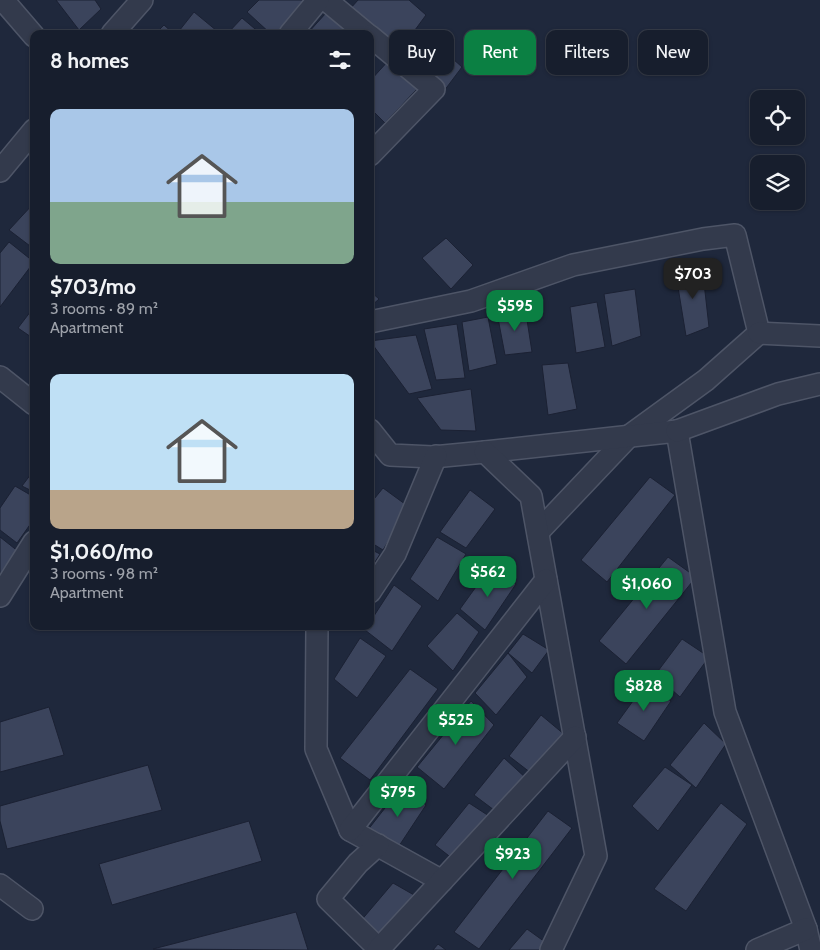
<!DOCTYPE html>
<meta charset="utf-8">
<style>
body{margin:0;font-family:Cabin,sans-serif;background:#242b39;color:#f1f3f6;height:100vh;display:flex;flex-direction:column;font-size:19px;white-space:nowrap}
*{box-sizing:border-box;margin:0}
p{font-size:16px;color:#9ea2aa}
.icon{flex:none;width:28px;height:28px;fill:none;stroke:currentColor;stroke-width:2;stroke-linecap:round;stroke-linejoin:round}
.map{position:relative;flex:1;overflow:hidden}
.details{position:absolute;left:30px;top:30px;width:344px;height:600px;display:flex;flex-direction:column;background:#171e2d;border-radius:10px;box-shadow:0 1px 4px #0004,0 0 0 1px #363c49}
.details>*{flex:none}
.hud{position:absolute;left:389px;top:30px;width:356px;height:45px;display:flex;gap:10px}
.fabs{position:absolute;left:750px;top:90px;display:grid;gap:10px}
.fabs a{display:grid;place-items:center;width:55px;height:55px;border-radius:10px;background:#171e2d;box-shadow:0 1px 4px #0004,0 0 0 1px #363c49;font-size:25px}
.price{position:absolute;translate:-50% -42px;padding:0 11px;border-radius:10px;background:#0b8043;color:#fff;font-size:16px;line-height:32px;filter:drop-shadow(0 1px 2px #0008)}
.price::after{content:'';position:absolute;left:50%;top:30px;width:15px;height:11px;margin-left:-8px;background:inherit;clip-path:polygon(0 0,100% 0,50% 100%)}
.price.active{background:#222;color:#fff}
ul{padding:0;list-style:none}
li{display:grid;align-content:center;gap:10px;height:265px;padding:0 20px}
li span{display:grid;place-items:center;height:155px;border-radius:10px;color:#555}
li>.icon{margin-inline-start:auto}
span .icon{width:90px;height:90px;fill:#fffc;stroke-width:1}
li b{font-size:21px}
h2{display:flex;justify-content:space-between;align-items:center;height:60px;padding:0 20px;font-size:21px}
.tag{padding:0 18px;border-radius:10px;background:#171e2d;box-shadow:0 1px 4px #0004,0 0 0 1px #363c49;font-size:18px;line-height:45px}
.tag.active{background:#0b8043;color:#fff}
.map>svg:first-child{display:block}
</style>
<div class="map">
<svg width="820" height="950" viewBox="0 0 820 950">
<rect width="100%" height="100%" fill="#1f283c"/>
<g fill="#3b445c" stroke="#1b2133">
<path d="M56,0h39l6,9 -22,21z"/>
<path d="M259,0h48l-27,34h-9l-24,-22z"/>
<path d="M358,0h51l17,15 -25,34 -51,-40z"/>
<path d="M194,12l23,19 -2,3h-33l-3,-3z"/>
<path d="M326,13l26,21h-45z"/>
<path d="M242,18l19,16h-34z"/>
<path d="M164,25l10,9h-19z"/>
<path d="M424,33l38,34 -18,24 -37,-35z"/>
<path d="M389,60l29,28 -33,35 -15,-15v-27z"/>
<path d="M34,203v46l-25,-19z"/>
<path d="M446,238l27,27 -22,24 -29,-31z"/>
<path d="M9,242l25,20 -34,45v-54z"/>
<path d="M702,265l7,62 -23,9 -10,-61z"/>
<path d="M635,289l6,47 -29,10 -8,-52z"/>
<path d="M370,291l9,8 -9,8z"/>
<path d="M597,302l8,45 -29,6 -6,-46z"/>
<path d="M34,307v32l-16,-11z"/>
<path d="M525,307l7,45 -27,3 -8,-42z"/>
<path d="M488,317l9,47 -28,7 -7,-49z"/>
<path d="M457,324l8,54 -29,2 -12,-51z"/>
<path d="M416,335l16,54 -23,5 -39,-53z"/>
<path d="M568,363l9,46 -29,6 -6,-50z"/>
<path d="M471,389l5,42 -35,-1 -24,-32z"/>
<path d="M34,470v22l-12,-6z"/>
<path d="M650,477l25,18 -68,87 -26,-22z"/>
<path d="M15,486l19,11v22l-17,24 -17,-13v-22z"/>
<path d="M383,488l26,19 -26,43 -13,-8v-38z"/>
<path d="M470,490l25,19 -29,39 -26,-16z"/>
<path d="M0,537l19,15 -19,25z"/>
<path d="M437,537l29,17 -28,47 -28,-22z"/>
<path d="M370,549l10,5 -10,16z"/>
<path d="M668,557l28,20 -70,87 -27,-23z"/>
<path d="M491,566l25,18 -31,46 -25,-21z"/>
<path d="M394,585l28,21 -30,45 -27,-21 5,-4v-4z"/>
<path d="M457,613l22,19 -26,39 -26,-25z"/>
<path d="M523,634l26,16 -17,23 -24,-20z"/>
<path d="M360,638l26,18 -29,42 -23,-19z"/>
<path d="M682,639l27,18 -29,40 -25,-22z"/>
<path d="M508,653l19,24 -31,38 -21,-22z"/>
<path d="M410,669l28,20 -68,91 -30,-22z"/>
<path d="M646,683l25,18 -27,40 -27,-18z"/>
<path d="M471,701l23,24 -50,64 -27,-22z"/>
<path d="M49,707l15,48 -64,17v-50z"/>
<path d="M541,715l24,20 -34,38 -22,-17z"/>
<path d="M704,723l22,21 -30,44 -26,-23z"/>
<path d="M504,758l23,21 -29,34 -24,-18z"/>
<path d="M148,765l14,45 -155,39 -7,-28v-15z"/>
<path d="M665,767l27,18 -34,46 -26,-25z"/>
<path d="M403,785l23,20 -29,44 -30,-18z"/>
<path d="M469,803l20,13 -36,43 -18,-14z"/>
<path d="M721,803l26,21 -61,87 -32,-22z"/>
<path d="M548,811l24,17 -93,121 -25,-17z"/>
<path d="M249,821l13,40 -150,44 -13,-41z"/>
<path d="M393,883l21,12 -35,44 -20,-16z"/>
<path d="M296,912l12,38 -155,-1z"/>
<path d="M527,929l18,13 -3,8h-33z"/>
<path d="M438,944l8,6h-13z"/>
</g>
<g fill="none" stroke-linecap="round" stroke-linejoin="round">
<defs>
<g id="minor">
<path d="M3,0l31,36"/>
<path d="M326,0l41,34"/>
<path d="M112,34l30,-34"/>
<path d="M290,34l28,-34"/>
<path d="M370,36l64,53 -64,66"/>
<path d="M0,171l34,-41"/>
<path d="M370,322l101,-21 102,-36 130,-26 32,-4 24,98 -53,47 -77,56 -91,96"/>
<path d="M759,333l61,3"/>
<path d="M0,377l34,27"/>
<path d="M370,430l20,25 43,2 52,-5 192,-21 48,281 81,217 5,21"/>
<path d="M677,431l101,-37 42,-10"/>
<path d="M485,452l46,44 65,360 -45,94"/>
<path d="M370,592l25,-38 41,-98"/>
<path d="M0,596l34,-54"/>
<path d="M317,626l-1,123 34,81 92,51"/>
<path d="M350,830l196,-250"/>
<path d="M378,845l-20,18 -30,36 52,51"/>
<path d="M0,885l32,24"/>
<path d="M378,950l197,-213"/>
<path d="M757,950l49,-21"/>
</g>
</defs>
<use href="#minor" stroke="#4e5567" stroke-width="24"/>
<use href="#minor" stroke="#333a4c" stroke-width="21"/>
</g>
</svg>
<div class="fabs">
<a><svg class="icon" aria-label="locate" viewBox="0 0 24 24"><circle cx="12" cy="12" r="6"/><path d="M12 2v4M12 18v4M2 12h4M18 12h4"/></svg></a>
<a><svg class="icon" aria-label="layers" viewBox="0 0 24 24"><path d="M12 4l9 5-9 5-9-5zM3 14l9 5 9-5"/></svg></a>
</div>
<b class="price active" style="left:693px;top:300px">$703</b>
<b class="price" style="left:515px;top:332px">$595</b>
<b class="price" style="left:488px;top:598px">$562</b>
<b class="price" style="left:647px;top:610px">$1,060</b>
<b class="price" style="left:644px;top:712px">$828</b>
<b class="price" style="left:456px;top:746px">$525</b>
<b class="price" style="left:398px;top:818px">$795</b>
<b class="price" style="left:513px;top:880px">$923</b>
<div class="hud">
<a class="tag">Buy</a>
<a class="tag active">Rent</a>
<a class="tag">Filters</a>
<a class="tag">New</a>
</div>
<section class="details">
<h2>8 homes<svg class="icon" aria-label="filters" viewBox="0 0 24 24"><path d="M4 7h16M4 17h16"/><circle cx="9" cy="7" r="2"/><circle cx="15" cy="17" r="2"/></svg></h2>
<ul>
<li><span style="background:linear-gradient(#a9c7e8 60%,#7fa58c 0)"><svg class="icon" aria-label="home" viewBox="0 0 24 24"><path d="M3 11l9-7 9 7M6 9v11h12V9"/></svg></span><div><b>$703/mo</b><p>3 rooms · 89 m²</p><p>Apartment</p></div></li>
<li><span style="background:linear-gradient(#bfe0f5 75%,#b9a48a 0)"><svg class="icon" aria-label="home" viewBox="0 0 24 24"><path d="M3 11l9-7 9 7M6 9v11h12V9"/></svg></span><div><b>$1,060/mo</b><p>3 rooms · 98 m²</p><p>Apartment</p></div></li>
</ul>
</section>
</div>
